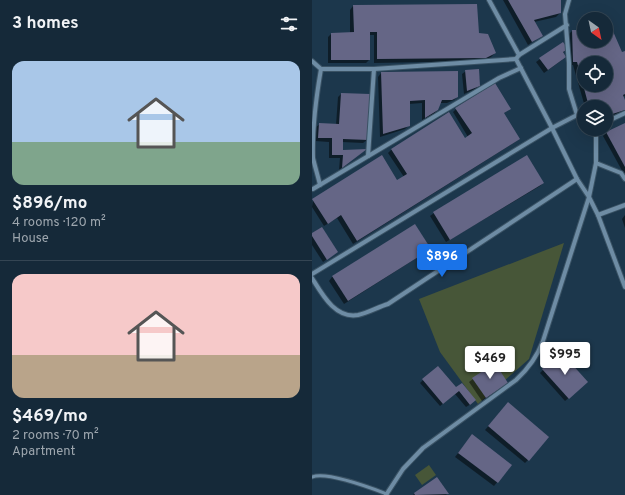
<!DOCTYPE html>
<meta charset="utf-8">
<style>
body{margin:0;font-family:Overpass,sans-serif;background:#223544;color:#f1f3f6;height:100vh;display:flex;flex-direction:column;font-size:15px;white-space:nowrap}
*{box-sizing:border-box;margin:0}
p{font-size:13px;color:#9da6ae}
.icon{flex:none;width:22px;height:22px;fill:none;stroke:currentColor;stroke-width:2;stroke-linecap:round;stroke-linejoin:round}
.map{position:relative;flex:1;overflow:hidden}
.drawer{display:flex;flex-direction:column;background:#152939;width:312px}
.drawer>*{flex:none}
.needle{width:26px;rotate:147deg}
.buttons{position:absolute;left:265px;top:12px;display:grid;gap:8px}
.buttons a{display:grid;place-items:center;width:36px;height:36px;border-radius:50%;background:#152939;box-shadow:0 4px 16px #0002,0 0 0 1px #344553;font-size:20px}
.price{position:absolute;translate:-50% -34px;padding:0 9px;border-radius:4px;background:#fff;color:#222;font-size:13px;line-height:26px;filter:drop-shadow(0 1px 2px #0008)}
.price::after{content:'';position:absolute;left:50%;top:24px;width:12px;height:9px;margin-left:-6px;background:inherit;clip-path:polygon(0 0,100% 0,50% 100%)}
.price.active{background:#1a73e8;color:#fff}
ul{padding:0;list-style:none}
li{display:grid;align-content:center;gap:8px;height:212px;padding:0 12px}
li+li{border-top:1px solid #344553}
li span{display:grid;place-items:center;height:124px;border-radius:12px;color:#555}
li>.icon{margin-inline-start:auto}
span .icon{width:72px;height:72px;fill:#fffc;stroke-width:1}
li b{font-size:17px}
h2{display:flex;justify-content:space-between;align-items:center;height:48px;padding:0 12px;font-size:17px}
main{display:flex;flex:1;min-height:0}
.map>svg:first-child{display:block}
</style>
<main>
<section class="drawer">
<h2>3 homes<svg class="icon" aria-label="filters" viewBox="0 0 24 24"><path d="M4 7h16M4 17h16"/><circle cx="9" cy="7" r="2"/><circle cx="15" cy="17" r="2"/></svg></h2>
<ul>
<li><span style="background:linear-gradient(#a9c7e8 65%,#7fa58c 0)"><svg class="icon" aria-label="home" viewBox="0 0 24 24"><path d="M3 11l9-7 9 7M6 9v11h12V9"/></svg></span><div><b>$896/mo</b><p>4 rooms · 120 m²</p><p>House</p></div></li>
<li><span style="background:linear-gradient(#f6c9c9 65%,#b9a48a 0)"><svg class="icon" aria-label="home" viewBox="0 0 24 24"><path d="M3 11l9-7 9 7M6 9v11h12V9"/></svg></span><div><b>$469/mo</b><p>2 rooms · 70 m²</p><p>Apartment</p></div></li>
</ul>
</section>
<div class="map">
<svg width="313" height="495" viewBox="0 0 313 495">
<rect width="100%" height="100%" fill="#1c374c"/>
<g fill="#475638">
<path d="M252,243l-35,116 -51,45 -38,-52 -21,-53z"/>
<path d="M117,465l7,10 -14,10 -7,-10z"/>
</g>
<g fill="#0007" fill-rule="evenodd">
<path d="M191,0h57v13l-4,4 -22,5 7,14 -13,9z"/>
<path d="M41,6l125,28 17,19 -4,4 -9,4 -108,2v-28h-5v25l-3,3h-38v-26l3,-3 19,-1v-23z"/>
<path d="M260,31h12v10h22v-10l16,22 3,-1v44l-2,1 2,6v8l-2,1 -17,6v-11h-21l-12,-42h-4l-1,-30zM272,63h22v22h-22z"/>
<path d="M250,43l4,6 -3,4 -1,7 -18,13 -8,-11z"/>
<path d="M154,71l13,15 -4,3 -11,5 -2,-20z"/>
<path d="M69,73l77,23 -4,4 -7,3h-7l-3,7 -3,4 -12,6v-17l-13,1v21l-4,4 -25,8 -2,-60z"/>
<path d="M29,94l26,46 -4,3 -21,-1v9l23,-1 -26,20 1,-12h-11v-16l-14,-1 1,-14 4,-3 16,1 2,-28z"/>
<path d="M198,108l-7,6 16,25 -4,3 -162,102 -16,-26 -13,8 -12,-19 1,-8 84,-18 7,-4 -16,-24 4,-4 72,-10 4,-2 -15,-25 3,-3z"/>
<path d="M313,124v52l-22,-40 3,-3z"/>
<path d="M231,183l-3,3 -94,56 -16,-26 4,-3z"/>
<path d="M313,215v13l-3,-9z"/>
<path d="M103,225l11,27 -82,52 -15,-23 3,-4z"/>
<path d="M0,234l25,18 -14,10 -11,-17z"/>
<path d="M231,370l40,16 -18,15 -25,-28z"/>
<path d="M161,379l31,7 -22,15 -13,-19z"/>
<path d="M111,380l33,9 6,-5 9,20 -5,3 -11,-13 -15,12 -20,-23z"/>
<path d="M193,407l23,53 -3,3 -40,-33z"/>
<path d="M157,439l42,26 -17,21 -39,-29z"/>
<path d="M102,494h33l-1,1h-33z"/>
</g>
<g fill="#656686" fill-rule="evenodd">
<path d="M196,0h53v13l-27,7 9,16 -11,6z"/>
<path d="M165,4l2,29 9,1 8,19 -10,5 -109,1v-27h-7v28h-39v-27l23,-1 -1,-27z"/>
<path d="M300,29l10,23 3,-1v43l-2,1 2,5v10l-19,6v-9h-17l-12,-45h-4l-1,-32h12v11h22v-11zM272,63h22v22h-22z"/>
<path d="M251,42l5,7 -5,3 3,5 -18,13 -9,-12z"/>
<path d="M167,69l1,17 -13,5 -2,-21z"/>
<path d="M146,71v26l-6,3h-10l-4,10 -13,8v-18l-15,1v25l-27,8 -2,-62z"/>
<path d="M183,83l16,26 -7,4 16,26 -163,102 -16,-26 -13,9 -16,-25 70,-44 15,25 10,-6 -16,-25 58,-37 16,26 7,-5 -17,-25z"/>
<path d="M29,93l29,1 -2,46 -25,-1v11l24,-1 -25,19 1,-13h-11v-17h-14l1,-15 20,1z"/>
<path d="M313,123v44l-19,-35z"/>
<path d="M215,155l17,28 -94,57 -17,-28z"/>
<path d="M103,224l16,25 -83,52 -16,-25z"/>
<path d="M10,227l16,25 -11,8 -15,-24v-3z"/>
<path d="M249,352l27,30 -19,17 -27,-30z"/>
<path d="M183,363l13,20 -22,15 -14,-20z"/>
<path d="M126,366l18,21 6,-4 14,17 -6,5 -11,-14 -16,13 -21,-25z"/>
<path d="M196,402l41,35 -20,24 -41,-35z"/>
<path d="M160,434l40,31 -14,18 -40,-30z"/>
<path d="M125,477l12,17 -34,1 -1,-2z"/>
</g>
<g fill="none" stroke-linecap="round" stroke-linejoin="round">
<defs>
<path id="lane" d="M0,477c15,-6 59,11 75,17"/>
<g id="street">
<path d="M177,0l30,55 -3,4 36,69 25,51 12,18 9,18 27,72"/>
<path d="M257,0l-4,14 4,49v26l8,26 7,6"/>
<path d="M207,55l48,-30"/>
<path d="M0,61l9,8h53l142,-10"/>
<path d="M294,122l19,-9"/>
<path d="M56,156l6,-87"/>
<path d="M284,163l25,10 4,6"/>
<path d="M8,185c-2,-9 -5,-18 -7,-27 -1,-31 3,-60 8,-89"/>
<path d="M1,189l186,-111 22,-10"/>
<path d="M286,215l27,-10"/>
<path d="M0,274l240,-146 25,-13"/>
<path d="M0,278c10,16 23,41 46,37 10,-2 20,-8 30,-11l189,-125"/>
<path d="M74,495l17,-26 20,-21 93,-68c12,-11 21,-23 27,-39l46,-144 7,-34v-34"/>
</g>
</defs>
<use href="#lane" stroke="#3a5264" stroke-width="5"/>
<use href="#street" stroke="#3a5264" stroke-width="6"/>
<use href="#lane" stroke="#6e8ca4" stroke-width="3"/>
<use href="#street" stroke="#6e8ca4" stroke-width="4"/>
</g>
</svg>
<div class="buttons">
<a><svg class="needle" viewBox="-14 -14 28 28"><path d="M0-13l5 13h-10z" fill="#e53935"/><path d="M0 13l5-13h-10z" fill="#9da6ae"/></svg></a>
<a><svg class="icon" aria-label="locate" viewBox="0 0 24 24"><circle cx="12" cy="12" r="6"/><path d="M12 2v4M12 18v4M2 12h4M18 12h4"/></svg></a>
<a><svg class="icon" aria-label="layers" viewBox="0 0 24 24"><path d="M12 4l9 5-9 5-9-5zM3 14l9 5 9-5"/></svg></a>
</div>
<b class="price active" style="left:130px;top:278px">$896</b>
<b class="price" style="left:253px;top:376px">$995</b>
<b class="price" style="left:178px;top:380px">$469</b>
</div>
</main>
